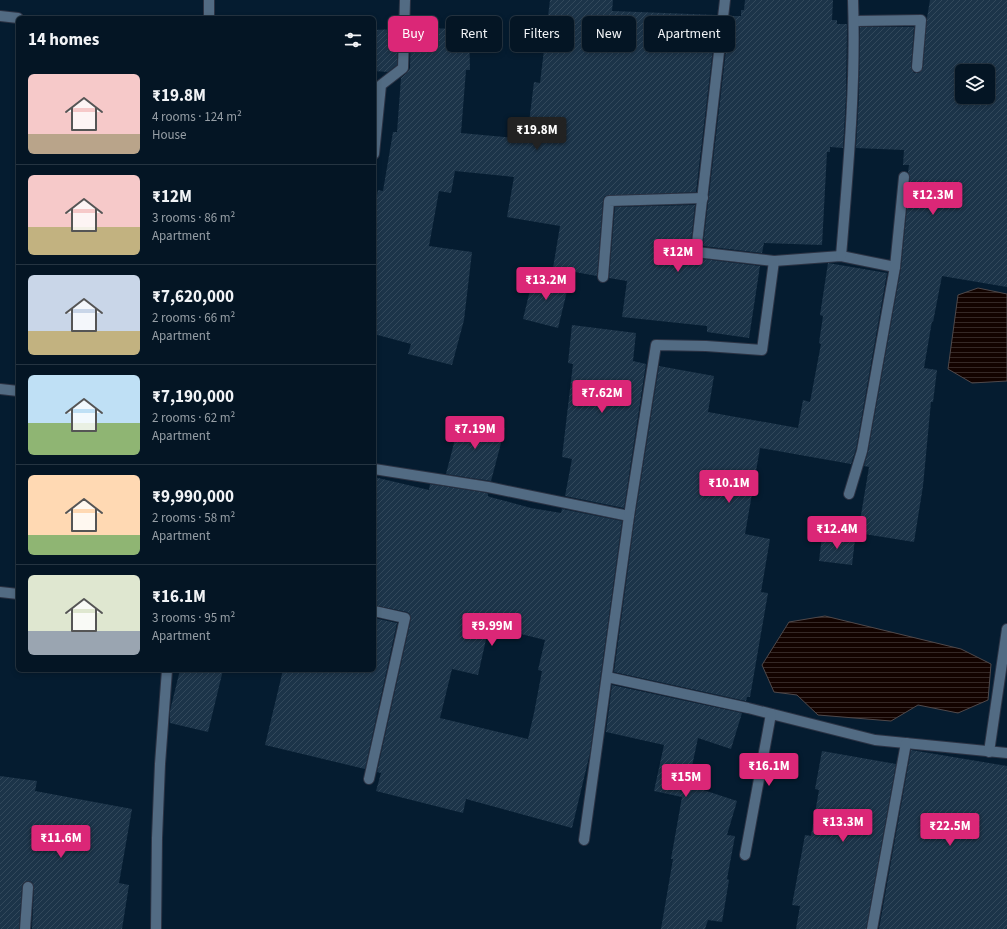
<!DOCTYPE html>
<meta charset="utf-8">
<style>
body{margin:0;font-family:"Source Sans 3",sans-serif;background:#0d1e2c;color:#f1f3f6;height:100vh;display:flex;flex-direction:column;font-size:15px;white-space:nowrap}
*{box-sizing:border-box;margin:0}
p{font-size:13px;color:#979fa6}
.icon{flex:none;width:22px;height:22px;fill:none;stroke:currentColor;stroke-width:2;stroke-linecap:round;stroke-linejoin:round}
.map{position:relative;flex:1;overflow:hidden}
.drawer{position:absolute;left:16px;top:16px;width:360px;height:656px;display:flex;flex-direction:column;background:#041524;border-radius:6px;box-shadow:0 2px 6px #0003,0 0 0 1px #253441}
.drawer>*{flex:none}
.banner{position:absolute;left:388px;top:16px;width:380px;height:36px;display:flex;gap:8px}
.buttons{position:absolute;left:955px;top:64px;display:grid;gap:8px}
.buttons a{display:grid;place-items:center;width:40px;height:40px;border-radius:6px;background:#041524;box-shadow:0 2px 6px #0003,0 0 0 1px #253441;font-size:20px}
.price{position:absolute;translate:-50% -34px;padding:0 9px;border-radius:4px;background:#db2777;color:#fff;font-size:13px;line-height:26px;filter:drop-shadow(0 1px 2px #0008)}
.price::after{content:'';position:absolute;left:50%;top:24px;width:12px;height:9px;margin-left:-6px;background:inherit;clip-path:polygon(0 0,100% 0,50% 100%)}
.price.current{background:#222;color:#fff}
ul{padding:0;list-style:none}
li{display:flex;align-items:center;gap:12px;height:100px;padding:0 12px}
li+li{border-top:1px solid #253441}
li span{display:grid;place-items:center;flex:none;width:112px;height:80px;border-radius:6px;color:#555}
li>.icon{margin-inline-start:auto}
span .icon{width:48px;height:48px;fill:#fffc;stroke-width:1}
li b{font-size:17px}
h2{display:flex;justify-content:space-between;align-items:center;height:48px;padding:0 12px;font-size:17px}
.pill{padding:0 14px;border-radius:6px;background:#041524;box-shadow:0 2px 6px #0003,0 0 0 1px #253441;font-size:14px;line-height:36px}
.pill.current{background:#db2777;color:#fff}
.map>svg:first-child{display:block}
</style>
<div class="map">
<svg width="1007" height="929" viewBox="0 0 1007 929">
<defs>
<pattern id="water-rules" width="6" height="5" patternUnits="userSpaceOnUse"><rect width="6" height="5" fill="#130300"/><path d="M0 2.5h6" fill="none" stroke="#352826"/></pattern>
<pattern id="building-hatch" width="6" height="6" patternUnits="userSpaceOnUse"><rect width="6" height="6" fill="#1c3449"/><path d="M-1 1l2-2M0 6l6-6M5 7l2-2" fill="none" stroke="#32485b"/></pattern>
</defs>
<rect width="100%" height="100%" fill="#051c30"/>
<g fill="url(#water-rules)" stroke="#4f484a">
<path d="M978,288l29,6v87l-35,2 -24,-14 10,-74z"/>
<path d="M825,616l136,33 30,15 -3,36 -30,13 -40,-8 -27,16 -73,-6 -21,-20 -23,-3 -12,-27 27,-43z"/>
</g>
<g fill="url(#building-hatch)" fill-rule="evenodd">
<path d="M550,0h63l-1,11 105,4 -21,177 -91,4 -2,4 -6,76 -44,-8 7,-42 -53,-9 7,-40 -59,-6 -4,22 -12,-2 -10,55 43,6 -8,68 -12,45 -44,-11 3,-10 -37,-10v-123l4,-21 5,1 10,-59h4l4,-54 6,-5 3,-5 1,-39 58,-1 1,42h-4l-5,63 66,6 7,-57 6,1z"/>
<path d="M745,0h88l-1,20h5v4h10l-1,72 -3,52 -13,-1v5h-3l-5,93 -58,-2 -2,10 -59,-7 27,-230h11v-6h3z"/>
<path d="M930,0h77v287l-65,-11 -9,46 -1,-1 -8,47 13,2 -4,32h-2l-8,84 -9,56 -56,-9 11,-66 -5,-1 4,-14 33,-184 9,-90 -2,-6 1,-7h-6l1,-15 -48,-2 3,-52 1,-69h54l-3,40 3,6h5l4,-5 4,-50zM962,71h26v26h-26z"/>
<path d="M398,29l-1,36 -9,7 -14,-1v-41z"/>
<path d="M695,205l-5,46 2,6 3,1 65,8 -11,72 -42,-6v-6l-85,-9 5,-36 -18,-3 6,-71z"/>
<path d="M828,263l59,10 -31,176 -5,15 -91,-16 -15,86 25,5 -9,53 7,1 -18,104h-3l-1,4 -132,-29 21,-155 24,-151 55,10 -6,36 90,16 5,-28 7,2 11,-58 -2,-1 4,-27 -3,-1z"/>
<path d="M534,274l35,9 -11,45 -35,-9z"/>
<path d="M572,325l64,8 -3,28 13,3 -22,144 -59,-12 7,-37 -10,-2 11,-93 -5,-1z"/>
<path d="M461,416l44,12 -14,53 -45,-7z"/>
<path d="M374,477l55,13 1,-6 57,9 1,1v2l2,1 41,11 30,5 1,-4 60,12 -32,232 -18,75 -106,-29 -3,14 -87,-22 5,-18 -4,-1 34,-153 -1,-5 -3,-2 -33,-7zM489,626l56,14 -7,30 4,1 -8,42 -6,26 -88,-21 12,-49 26,6z"/>
<path d="M822,536l33,3 -3,26 -33,-4z"/>
<path d="M374,618l23,5 -32,146 -100,-24 18,-75h91z"/>
<path d="M180,670h43l-15,62 -38,-9v-12z"/>
<path d="M612,685l130,28 -11,36 -33,-11 -10,47 49,16 -10,34 8,1 -8,43 2,1 -7,42 -14,-2 -3,9h-44l12,-70h-2l11,-62 -28,-6 10,-46 -58,-13z"/>
<path d="M911,750l96,16v163h-128z"/>
<path d="M822,751l74,13 -30,165h-70l4,-23 -8,-1 13,-70 6,1 8,-46 -4,-1z"/>
<path d="M0,776l37,5 -2,10 97,18 -13,74 10,2 -7,44h-90l2,-42 -2,-5 -4,-1 -5,2 -1,4 -3,42h-19z"/>
</g>
<g fill="none" stroke-linecap="round" stroke-linejoin="round">
<defs>
<path id="service" d="M607,677l141,31 127,32 132,13"/>
<g id="minor">
<path d="M725,0l-29,252 78,9 67,-5 54,11"/>
<path d="M0,16l18,2"/>
<path d="M209,18v-18"/>
<path d="M854,21l67,-1 -4,47"/>
<path d="M374,154l7,-69 22,-17 2,-68"/>
<path d="M841,256c7,-85 15,-171 12,-256"/>
<path d="M603,277l6,-76 94,-3"/>
<path d="M0,389l18,2"/>
<path d="M374,469l114,18 141,29"/>
<path d="M849,494l13,-43 33,-184 9,-90"/>
<path d="M0,592l18,2"/>
<path d="M989,752l18,-123"/>
<path d="M369,779l36,-161 -31,-7"/>
<path d="M584,840l45,-324 27,-171 50,1 56,4 12,-89"/>
<path d="M745,855l26,-141"/>
<path d="M25,929l3,-42"/>
<path d="M156,929l1,-91 3,-74 7,-94"/>
<path d="M872,929l34,-186"/>
</g>
</defs>
<use href="#service" stroke="#2c3344" stroke-width="12"/>
<use href="#minor" stroke="#2c3344" stroke-width="12"/>
<use href="#service" stroke="#526b83" stroke-width="10"/>
<use href="#minor" stroke="#526b83" stroke-width="10"/>
</g>
</svg>
<div class="buttons">
<a><svg class="icon" aria-label="layers" viewBox="0 0 24 24"><path d="M12 4l9 5-9 5-9-5zM3 14l9 5 9-5"/></svg></a>
</div>
<b class="price current" style="left:537px;top:151px">₹19.8M</b>
<b class="price" style="left:933px;top:216px">₹12.3M</b>
<b class="price" style="left:678px;top:273px">₹12M</b>
<b class="price" style="left:546px;top:301px">₹13.2M</b>
<b class="price" style="left:602px;top:414px">₹7.62M</b>
<b class="price" style="left:475px;top:450px">₹7.19M</b>
<b class="price" style="left:729px;top:504px">₹10.1M</b>
<b class="price" style="left:837px;top:550px">₹12.4M</b>
<b class="price" style="left:492px;top:647px">₹9.99M</b>
<b class="price" style="left:769px;top:787px">₹16.1M</b>
<b class="price" style="left:686px;top:798px">₹15M</b>
<b class="price" style="left:843px;top:843px">₹13.3M</b>
<b class="price" style="left:950px;top:847px">₹22.5M</b>
<b class="price" style="left:61px;top:859px">₹11.6M</b>
<div class="banner">
<a class="pill current">Buy</a>
<a class="pill">Rent</a>
<a class="pill">Filters</a>
<a class="pill">New</a>
<a class="pill">Apartment</a>
</div>
<section class="drawer">
<h2>14 homes<svg class="icon" aria-label="filters" viewBox="0 0 24 24"><path d="M4 7h16M4 17h16"/><circle cx="9" cy="7" r="2"/><circle cx="15" cy="17" r="2"/></svg></h2>
<ul>
<li><span style="background:linear-gradient(#f6c9c9 75%,#b9a48a 0)"><svg class="icon" aria-label="home" viewBox="0 0 24 24"><path d="M3 11l9-7 9 7M6 9v11h12V9"/></svg></span><div><b>₹19.8M</b><p>4 rooms · 124 m²</p><p>House</p></div></li>
<li><span style="background:linear-gradient(#f6c9c9 65%,#c2b280 0)"><svg class="icon" aria-label="home" viewBox="0 0 24 24"><path d="M3 11l9-7 9 7M6 9v11h12V9"/></svg></span><div><b>₹12M</b><p>3 rooms · 86 m²</p><p>Apartment</p></div></li>
<li><span style="background:linear-gradient(#c9d6e8 70%,#c2b280 0)"><svg class="icon" aria-label="home" viewBox="0 0 24 24"><path d="M3 11l9-7 9 7M6 9v11h12V9"/></svg></span><div><b>₹7,620,000</b><p>2 rooms · 66 m²</p><p>Apartment</p></div></li>
<li><span style="background:linear-gradient(#bfe0f5 60%,#8fb573 0)"><svg class="icon" aria-label="home" viewBox="0 0 24 24"><path d="M3 11l9-7 9 7M6 9v11h12V9"/></svg></span><div><b>₹7,190,000</b><p>2 rooms · 62 m²</p><p>Apartment</p></div></li>
<li><span style="background:linear-gradient(#ffd9b3 75%,#8fb573 0)"><svg class="icon" aria-label="home" viewBox="0 0 24 24"><path d="M3 11l9-7 9 7M6 9v11h12V9"/></svg></span><div><b>₹9,990,000</b><p>2 rooms · 58 m²</p><p>Apartment</p></div></li>
<li><span style="background:linear-gradient(#dfe7d0 70%,#9aa5b1 0)"><svg class="icon" aria-label="home" viewBox="0 0 24 24"><path d="M3 11l9-7 9 7M6 9v11h12V9"/></svg></span><div><b>₹16.1M</b><p>3 rooms · 95 m²</p><p>Apartment</p></div></li>
</ul>
</section>
</div>
